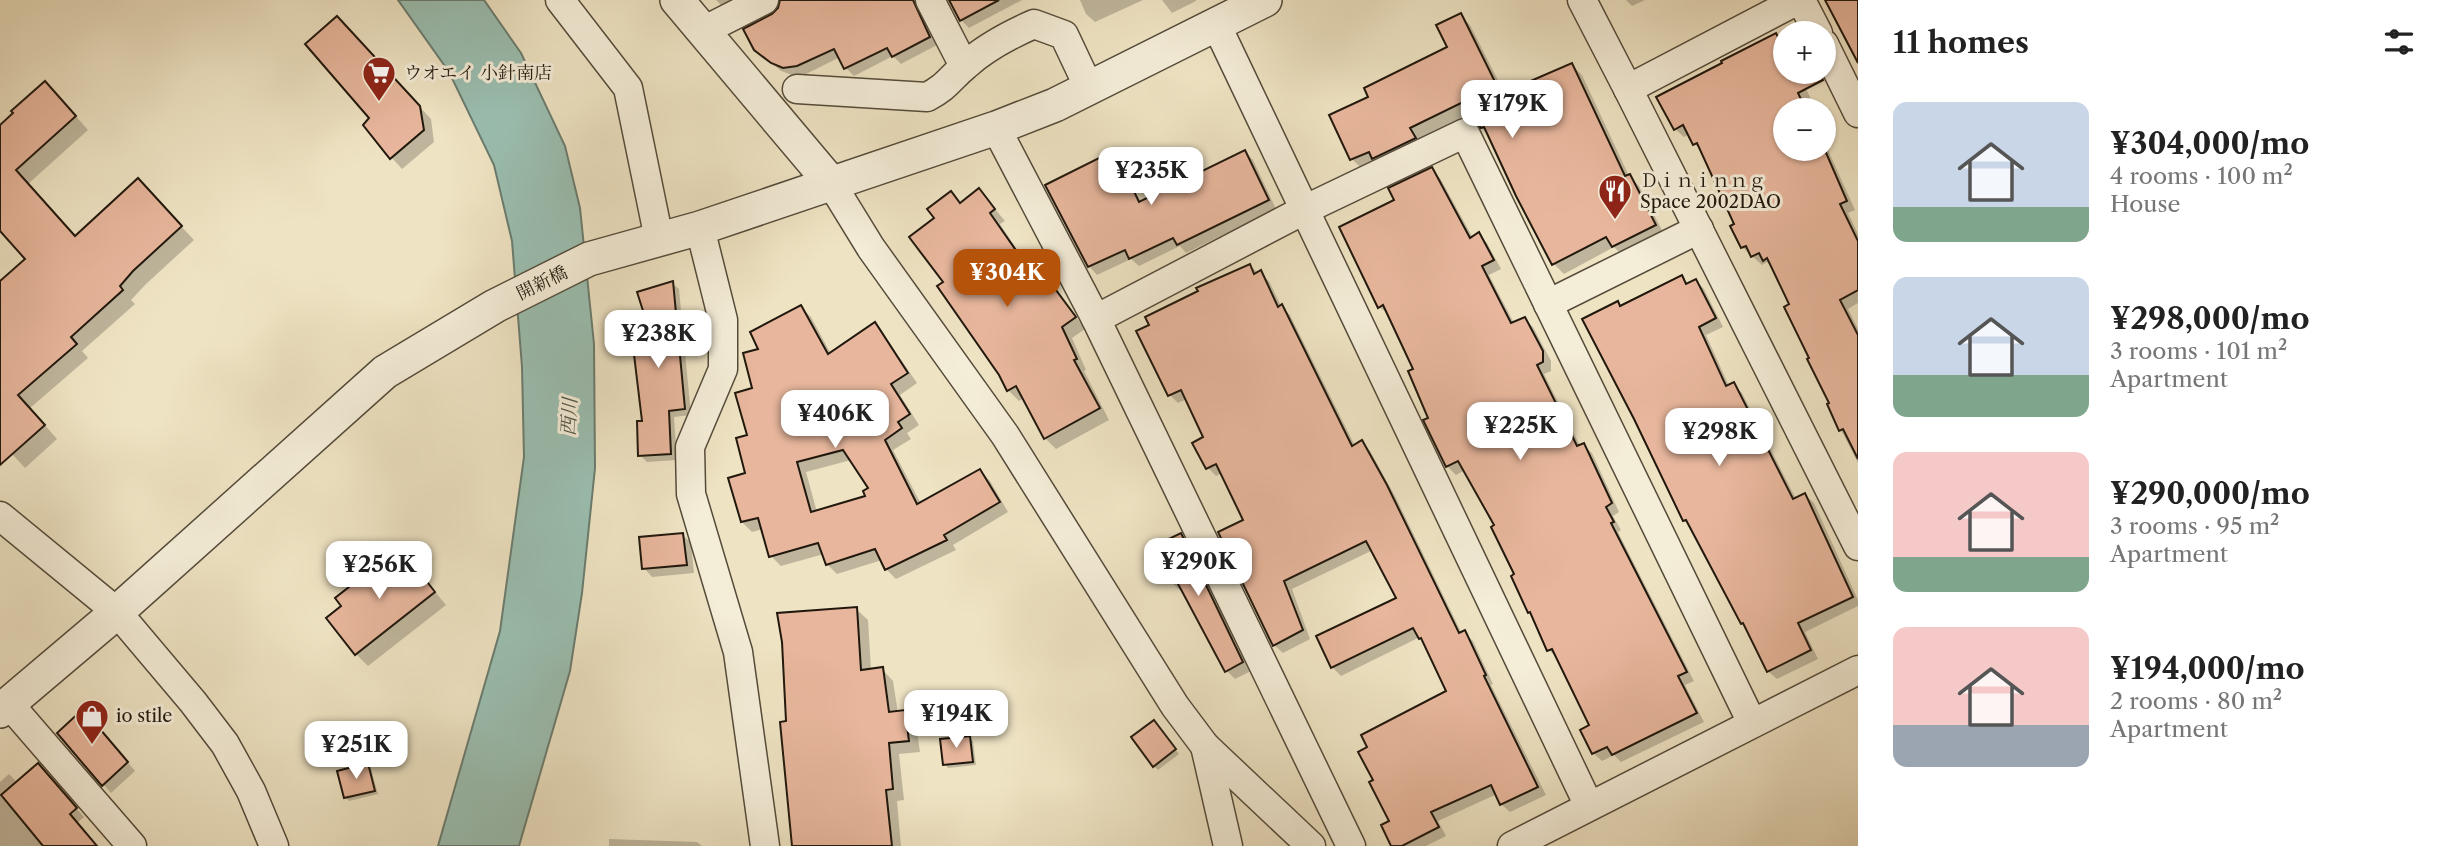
<!DOCTYPE html>
<meta charset="utf-8">
<style>
body{margin:0;font-family:"Libre Caslon Text","Noto Serif JP",serif;background:#f2f2f2;color:#222;height:100vh;display:flex;flex-direction:column;font-size:26px;white-space:nowrap}
*{box-sizing:border-box;margin:0}
p{font-size:23px;color:#767676}
.icon{flex:none;width:38px;height:38px;fill:none;stroke:currentColor;stroke-width:2;stroke-linecap:round;stroke-linejoin:round}
.map{position:relative;flex:1;overflow:hidden}
.panel{display:flex;flex-direction:column;background:#fff;width:595px}
.panel>*{flex:none}
.buttons{position:absolute;left:1773px;top:21px;display:grid;gap:14px}
.buttons a{display:grid;place-items:center;width:63px;height:63px;border-radius:50%;background:#fff;box-shadow:0 2px 5px #0004;font-size:35px}
.price{position:absolute;translate:-50% -60px;padding:0 16px;border-radius:14px;background:#fff;color:#222;font-size:23px;line-height:46px;filter:drop-shadow(0 2px 4px #0008)}
.price::after{content:'';position:absolute;left:50%;top:42px;width:21px;height:16px;margin-left:-10px;background:inherit;clip-path:polygon(0 0,100% 0,50% 100%)}
.price.active{background:#b45309;color:#fff}
ul{padding:0;list-style:none}
li{display:flex;align-items:center;gap:21px;height:175px;padding:0 35px}
li span{display:grid;place-items:center;flex:none;width:196px;height:140px;border-radius:14px;color:#555}
li>.icon{margin-inline-start:auto}
span .icon{width:84px;height:84px;fill:#fffc;stroke-width:1}
li b{font-size:30px}
h2{display:flex;justify-content:space-between;align-items:center;height:84px;padding:0 35px;font-size:30px}
main{display:flex;flex:1;min-height:0}
.map>svg:first-child{display:block}
</style>
<main>
<div class="map">
<svg width="1858" height="846" viewBox="0 0 1858 846">
<rect width="100%" height="100%" fill="#eee3c3"/>
<filter id="stains"><feTurbulence type="fractalNoise" baseFrequency=".00286" numOctaves="4"/><feColorMatrix values="0 0 0 0 .2 0 0 0 0 .09 0 0 0 0 .02 0 0 0 .5 -.17"/></filter>
<radialGradient id="worn" r=".72"><stop offset=".6" stop-color="#630" stop-opacity="0"/><stop offset="1" stop-color="#630" stop-opacity=".3"/></radialGradient>
<path fill="#9abeb0" stroke="#6a7c6f" stroke-width="2" d="M398,0h86l37,53 44,93 15,62 14,136 1,124 -13,125 -12,78 -51,175h-81l62,-215 24,-174 -2,-90 -10,-126 -18,-76 -45,-93z"/>
<g fill="#0003" fill-rule="evenodd">
<path d="M716,0h37l-27,10z"/>
<path d="M782,0h135l5,5 1,12 14,28 -36,19 -8,-8 -39,20 -8,-8 -6,-11 -34,17 -14,1 -11,-4 -26,-22 24,-38z"/>
<path d="M951,0h71l-53,28 -8,-8z"/>
<path d="M1080,0h63l-48,22 -9,-8z"/>
<path d="M1162,0h34v1l-24,12z"/>
<path d="M1626,0h19l-13,6z"/>
<path d="M1460,15l10,10 35,69 67,-29 10,10 47,101 10,10 26,50 -42,20 -9,-9 -50,27 -10,-10 -64,-129 -17,-23 -54,27 5,9 -62,21 -10,-10 18,-61 79,-51z"/>
<path d="M348,29l83,90 3,23 -32,27 -11,-12 -20,-39z"/>
<path d="M1776,35l9,10v27h13l13,27 -6,3 4,8h-24v39h39v-8l31,69 -7,3 10,21v69l-10,6 10,20v134l-17,-33 -49,-125 -19,-37 -6,-6 -5,3 -20,-18 -6,-22 -32,-71 -9,-10 -5,-10 -6,3 -9,-8z"/>
<path d="M58,96l30,34 -60,54 48,54 75,-44 43,46 -48,44 -15,16 4,4 -53,47 6,7 -58,50 27,31 -32,29 -25,-27v-158l28,-24 -28,-31v-103z"/>
<path d="M1245,152l8,8 23,49 -90,44 -6,-7 -41,20 -8,-7 -34,16 -8,-9 15,-109 9,8 12,25 6,-3 11,15z"/>
<path d="M1431,169l9,9 33,60 6,-3 8,8 14,26 -12,6 25,48 10,-4 9,8 18,34v10l-7,3 36,72 3,-1 9,8 27,59 -6,4 8,14 -3,2 76,149 -9,4 19,37 -83,40 -7,-7 -12,6 -9,-8 -2,-27 -34,-68 -8,-8 -15,-34 -5,-4 -33,-86 -31,-56 -9,5 -9,-9 -32,-96 -26,-56 -10,-7 18,-106z"/>
<path d="M979,190l26,31 -5,3 22,33 5,-3 10,10 48,65 -13,9 14,32 -2,1 25,49 -53,29 -11,-11 -21,-40 -5,3 -11,-11 -62,-107 -10,-65 15,-25 11,11z"/>
<path d="M1250,266l19,15 12,25 9,9 65,131 6,-4 9,9 25,45 67,138 2,-1 9,8 20,43 -2,1 55,110 -36,17 -9,-8 -4,-10 -59,27 8,15 -20,10h-33l-2,-25 57,-129 -23,-49 -5,-6 -79,39 -9,-9 67,-69 -26,-48 -81,39 18,50 -27,14 -9,-8 -29,-124 -23,-48 -6,3 -8,-8 -2,-30 -19,-39 -9,4 -8,-8z"/>
<path d="M1682,277l7,8 7,-4 8,8 19,38 -17,8 23,51 4,-2 9,9 54,106 9,-4 9,8 44,97v6l-53,26 13,27 -41,20 -9,-8 -21,-44 -5,-5 -50,-95 -7,-7 -64,-212z"/>
<path d="M672,283l7,6 12,126 -17,2 3,43 -30,2 -7,-7 13,-118z"/>
<path d="M801,307l10,10 20,37 43,-29 10,10 33,48 -17,12 19,30 -12,8 4,6 -18,11 28,54 59,-33 10,10 18,31 -55,33 3,5 -60,29 -10,-10 -4,-9 -45,14 -10,-10 -3,-10 -43,12 -10,-10 -8,-27 -11,3 -10,-10 7,-85 12,-87zM851,460l19,29 -2,8 -51,15 -11,-40z"/>
<path d="M683,535l8,8 3,30 -42,4 -8,-9z"/>
<path d="M1181,535l8,9 62,127 -16,8 -8,-8 -44,-82 -3,1 -9,-8z"/>
<path d="M400,550l46,55 -78,61 -12,-12z"/>
<path d="M856,609l12,11 3,50 11,-1 11,12 5,32 7,-1 11,12 4,28 -21,2 5,46 -7,1 4,45h-108l-5,-123z"/>
<path d="M92,720l43,51 -24,22 -8,-9z"/>
<path d="M1158,726l21,28 -21,16 -4,-4z"/>
<path d="M969,737l4,4 3,24 -28,3 -3,-4z"/>
<path d="M367,765l4,4 7,25 -29,7 -4,-4z"/>
<path d="M9,774l9,9 29,-9 37,43 -7,6 19,23h-96v-64z"/>
<path d="M609,839l88,3 5,4h-93z"/>
</g>
<g fill="#e7b69c" stroke="#21180d" stroke-width="2" fill-rule="evenodd">
<path d="M780,0h133l17,37 -38,20 -5,-9 -43,21 -10,-20 -37,17 -14,2 -12,-5 -17,-13 -11,-21 29,-15 6,-6z"/>
<path d="M949,0h50l-39,21z"/>
<path d="M1825,0h33v63z"/>
<path d="M1461,13l40,81 71,-31 53,113 5,-2 26,51 -44,22 -6,-10 -54,28 -36,-69 -32,-69 -3,1 -7,-9 -9,-18 -55,27 6,10 -44,21 -3,-7 -19,8 -21,-45 39,-18 -4,-9 83,-41 -11,-22z"/>
<path d="M337,16l83,90 4,24 -34,29 -27,-34 6,-7 -64,-74z"/>
<path d="M1776,33l9,18v21h34l4,8 -25,13 8,17h-21v39l39,-1 23,53 -7,3 18,37v49l-18,10 18,35v124l-15,-30 -4,2 -12,-27 2,-1 -22,-44 2,-1 -25,-51 5,-3 -22,-46 -4,3 -4,-8 -8,4 -5,-11 -5,2 -11,-22 4,-2 -37,-81 -4,2 -10,-20 -9,5 -18,-33 66,-34 -1,-2z"/>
<path d="M45,81l31,35 -60,54 59,66 63,-58 44,48 -49,45 -13,15 3,4 -52,47 6,7 -59,51 27,30 -45,40v-184l25,-22 -25,-28v-106l13,-12 -2,-2z"/>
<path d="M1245,150l24,50 -92,45 -4,-7 -44,21 -4,-9 -37,17 -43,-82 60,-30 16,35 10,-5 8,17z"/>
<path d="M1432,167l38,71 9,-6 15,28 -12,6 29,57 14,-6 18,34v11l-6,3 40,81 7,-3 28,60 -6,4 8,15 -3,1 76,149 -9,4 19,37 -85,42 -5,-8 -15,7 -12,-24 9,-5 -37,-76 -5,2 -17,-39 -2,1 -17,-37 3,-2 -23,-47 3,-2 -36,-64 -12,6 -23,-47 5,-2 -20,-47 5,-2 -30,-64 -5,3 -39,-81 55,-27 -6,-12z"/>
<path d="M979,188l16,21 -5,4 30,43 7,-5 49,66 -14,10 15,32 -3,1 26,48 -56,31 -28,-53 -9,5 -8,-16 -62,-89 6,-4 -34,-45 25,-19 -7,-9 24,-18 9,12z"/>
<path d="M1250,264l4,10 7,-4 17,37 4,-3 70,142 10,-6 25,45 72,148 6,-3 21,45 -2,1 54,111 -38,18 -9,-20 -60,27 8,15 -37,19h-11l-10,-21 8,-4 -20,-39 4,-2 -15,-28 9,-5 -6,-12 85,-44 -25,-53 -2,1 -6,-11 -82,40 -15,-32 80,-38 -30,-57 -82,40 19,49 -30,16 -55,-114 25,-12 -27,-56 -10,5 -14,-26 11,-6 -22,-47 -13,6 -32,-65 13,-6 -4,-8 53,-26 -2,-3z"/>
<path d="M1682,275l4,9 10,-5 20,39 -17,9 27,59 8,-4 59,117 12,-6 48,104 -55,26 13,27 -44,22 -24,-49 -2,1 -55,-104 -3,1 -49,-102 -52,-100 36,-18 2,5z"/>
<path d="M673,281l12,128 -16,2 2,43 -33,2 -1,-35h5l-10,-83 19,-2 -14,-44z"/>
<path d="M801,305l27,49 47,-32 33,51 -17,11 19,30 -12,8 4,6 -17,12 32,64 63,-35 20,33 -56,33 3,5 -62,30 -10,-21 -49,16 -8,-22 -49,14 -11,-39 -17,4 -13,-44 17,-5 -9,-35 11,-3 -12,-42 17,-5 -9,-35 15,-4 -8,-17zM843,450l25,38 -5,3 2,5 -54,16 -14,-50z"/>
<path d="M683,533l4,32 -45,4 -3,-32z"/>
<path d="M1181,533l62,129 -18,10 -49,-92 -6,3 -18,-36z"/>
<path d="M400,547l35,45 -80,63 -29,-37 15,-12 -6,-8z"/>
<path d="M857,607l4,63 22,-3 6,45 16,-2 4,31 -20,2 4,46 -7,1 6,56h-100l-12,-124 6,-1 -4,-79 -5,-29z"/>
<path d="M83,709l45,53 -26,24 -45,-53z"/>
<path d="M1154,720l22,29 -23,18 -22,-30z"/>
<path d="M970,736l3,26 -30,3 -3,-26z"/>
<path d="M38,763l39,45 -7,6 27,32h-54l-42,-51z"/>
<path d="M368,763l7,28 -31,7 -7,-27z"/>
</g>
<g fill="none" stroke-linecap="round" stroke-linejoin="round">
<defs>
<g id="minor">
<path d="M560,0l68,88 31,151"/>
<path d="M930,0l34,66"/>
<path d="M1582,0l46,89 230,457"/>
<path d="M1801,0l17,33"/>
<path d="M1216,24l373,782"/>
<path d="M703,31l61,-31"/>
<path d="M1824,44l34,69"/>
<path d="M797,89l130,8c21,-11 22,-18 39,-32 20,-18 43,-30 68,-41l30,11 25,53"/>
<path d="M1628,89l170,-89"/>
<path d="M996,128l100,191 255,527"/>
<path d="M831,183l40,65 134,187 170,271 30,40 106,100"/>
<path d="M700,228l23,92v49l-33,78 1,47 47,158 27,194"/>
<path d="M1548,304l151,-75"/>
<path d="M1096,319l208,-109 161,-77 287,590"/>
<path d="M0,516l117,96 76,90 32,42 26,47 23,55"/>
<path d="M9,704l123,142"/>
<path d="M1205,746l23,100"/>
<path d="M1512,846l346,-176"/>
</g>
<g id="tertiary">
<path d="M677,0l154,183"/>
<path d="M0,711l117,-99 268,-240 110,-66 94,-47 111,-31 296,-100 59,-23 210,-105"/>
</g>
</defs>
<use href="#minor" stroke="#544b3a" stroke-width="31"/>
<use href="#tertiary" stroke="#544b3a" stroke-width="36"/>
<use href="#minor" stroke="#f4edd8" stroke-width="28"/>
<use href="#tertiary" stroke="#f4edd8" stroke-width="33"/>
</g>
<defs>
<symbol id="supermarket-pin" viewBox="-11 -11 22 30"><path d="M0 17L-7.5 6A9.5 9.5 0 1 1 7.5 6Z" fill="#8f2418" stroke="#f4edd8"/><path d="M-6-5.5h2.5l.6 2H6L4.5 2H-2.5L-4.4-4H-6ZM-1.5 3.2a1.3 1.3 0 1 0 .1 0ZM3 3.2a1.3 1.3 0 1 0 .1 0Z" fill="#fff"/></symbol>
<symbol id="restaurant-pin" viewBox="-11 -11 22 30"><path d="M0 17L-7.5 6A9.5 9.5 0 1 1 7.5 6Z" fill="#8f2418" stroke="#f4edd8"/><path d="M-5-6h1v4h1v-4h1v4h1v-4h1v5L-1.5 .5V6h-2V.5L-5-1ZM5-6V6H3V1.5H1.5Q1.5-4 5-6Z" fill="#fff"/></symbol>
<symbol id="shop-pin" viewBox="-11 -11 22 30"><path d="M0 17L-7.5 6A9.5 9.5 0 1 1 7.5 6Z" fill="#8f2418" stroke="#f4edd8"/><path d="M-5-2.5h2.3a2.7 3.5 0 0 1 5.4 0H5L5.5 6h-11ZM-1.5-2.5h3a1.5 2.3 0 0 0-3 0Z" fill="#fff"/></symbol>
</defs>
<g fill-rule="evenodd">
<use href="#supermarket-pin" x="360" y="54" width="38" height="52"/>
<use href="#restaurant-pin" x="1596" y="172" width="38" height="52"/>
<use href="#shop-pin" x="73" y="697" width="38" height="52"/>
</g>
<g text-anchor="middle" dominant-baseline="central" stroke-width="6" stroke-linejoin="round" paint-order="stroke">
<g font-size="18" fill="#21180d" stroke="#f4edd8" text-anchor="start">
<text x="404" y="73">ウオエイ 小針南店</text>
<text x="1640" y="181">Ｄｉｎｉｎｎｇ<tspan x="1640" dy="21">Space 2002DAO</tspan></text>
<text x="116" y="716">io stile</text>
</g>
<g font-size="18" fill="#21180d" stroke="#f4edd8">
<text transform="translate(542 283) rotate(-26)">開新橋</text>
</g>
<g font-size="19" font-style="italic" fill="#4b5246" stroke="#f4edd8">
<text transform="translate(569 417) rotate(-87)">西川</text>
</g>
</g>
<rect width="100%" height="100%" filter="url(#stains)"/>
<rect width="100%" height="100%" fill="url(#worn)"/>
</svg>
<div class="buttons">
<a>+</a>
<a>−</a>
</div>
<b class="price" style="left:1512px;top:140px">¥179K</b>
<b class="price" style="left:1151px;top:207px">¥235K</b>
<b class="price active" style="left:1007px;top:309px">¥304K</b>
<b class="price" style="left:658px;top:370px">¥238K</b>
<b class="price" style="left:835px;top:450px">¥406K</b>
<b class="price" style="left:1520px;top:462px">¥225K</b>
<b class="price" style="left:1719px;top:468px">¥298K</b>
<b class="price" style="left:1198px;top:598px">¥290K</b>
<b class="price" style="left:379px;top:601px">¥256K</b>
<b class="price" style="left:956px;top:750px">¥194K</b>
<b class="price" style="left:356px;top:781px">¥251K</b>
</div>
<section class="panel">
<h2>11 homes<svg class="icon" aria-label="filters" viewBox="0 0 24 24"><path d="M4 7h16M4 17h16"/><circle cx="9" cy="7" r="2"/><circle cx="15" cy="17" r="2"/></svg></h2>
<ul>
<li><span style="background:linear-gradient(#c9d6e8 75%,#7fa58c 0)"><svg class="icon" aria-label="home" viewBox="0 0 24 24"><path d="M3 11l9-7 9 7M6 9v11h12V9"/></svg></span><div><b>¥304,000/mo</b><p>4 rooms · 100 m²</p><p>House</p></div></li>
<li><span style="background:linear-gradient(#c9d6e8 70%,#7fa58c 0)"><svg class="icon" aria-label="home" viewBox="0 0 24 24"><path d="M3 11l9-7 9 7M6 9v11h12V9"/></svg></span><div><b>¥298,000/mo</b><p>3 rooms · 101 m²</p><p>Apartment</p></div></li>
<li><span style="background:linear-gradient(#f6c9c9 75%,#7fa58c 0)"><svg class="icon" aria-label="home" viewBox="0 0 24 24"><path d="M3 11l9-7 9 7M6 9v11h12V9"/></svg></span><div><b>¥290,000/mo</b><p>3 rooms · 95 m²</p><p>Apartment</p></div></li>
<li><span style="background:linear-gradient(#f6c9c9 70%,#9aa5b1 0)"><svg class="icon" aria-label="home" viewBox="0 0 24 24"><path d="M3 11l9-7 9 7M6 9v11h12V9"/></svg></span><div><b>¥194,000/mo</b><p>2 rooms · 80 m²</p><p>Apartment</p></div></li>
</ul>
</section>
</main>
